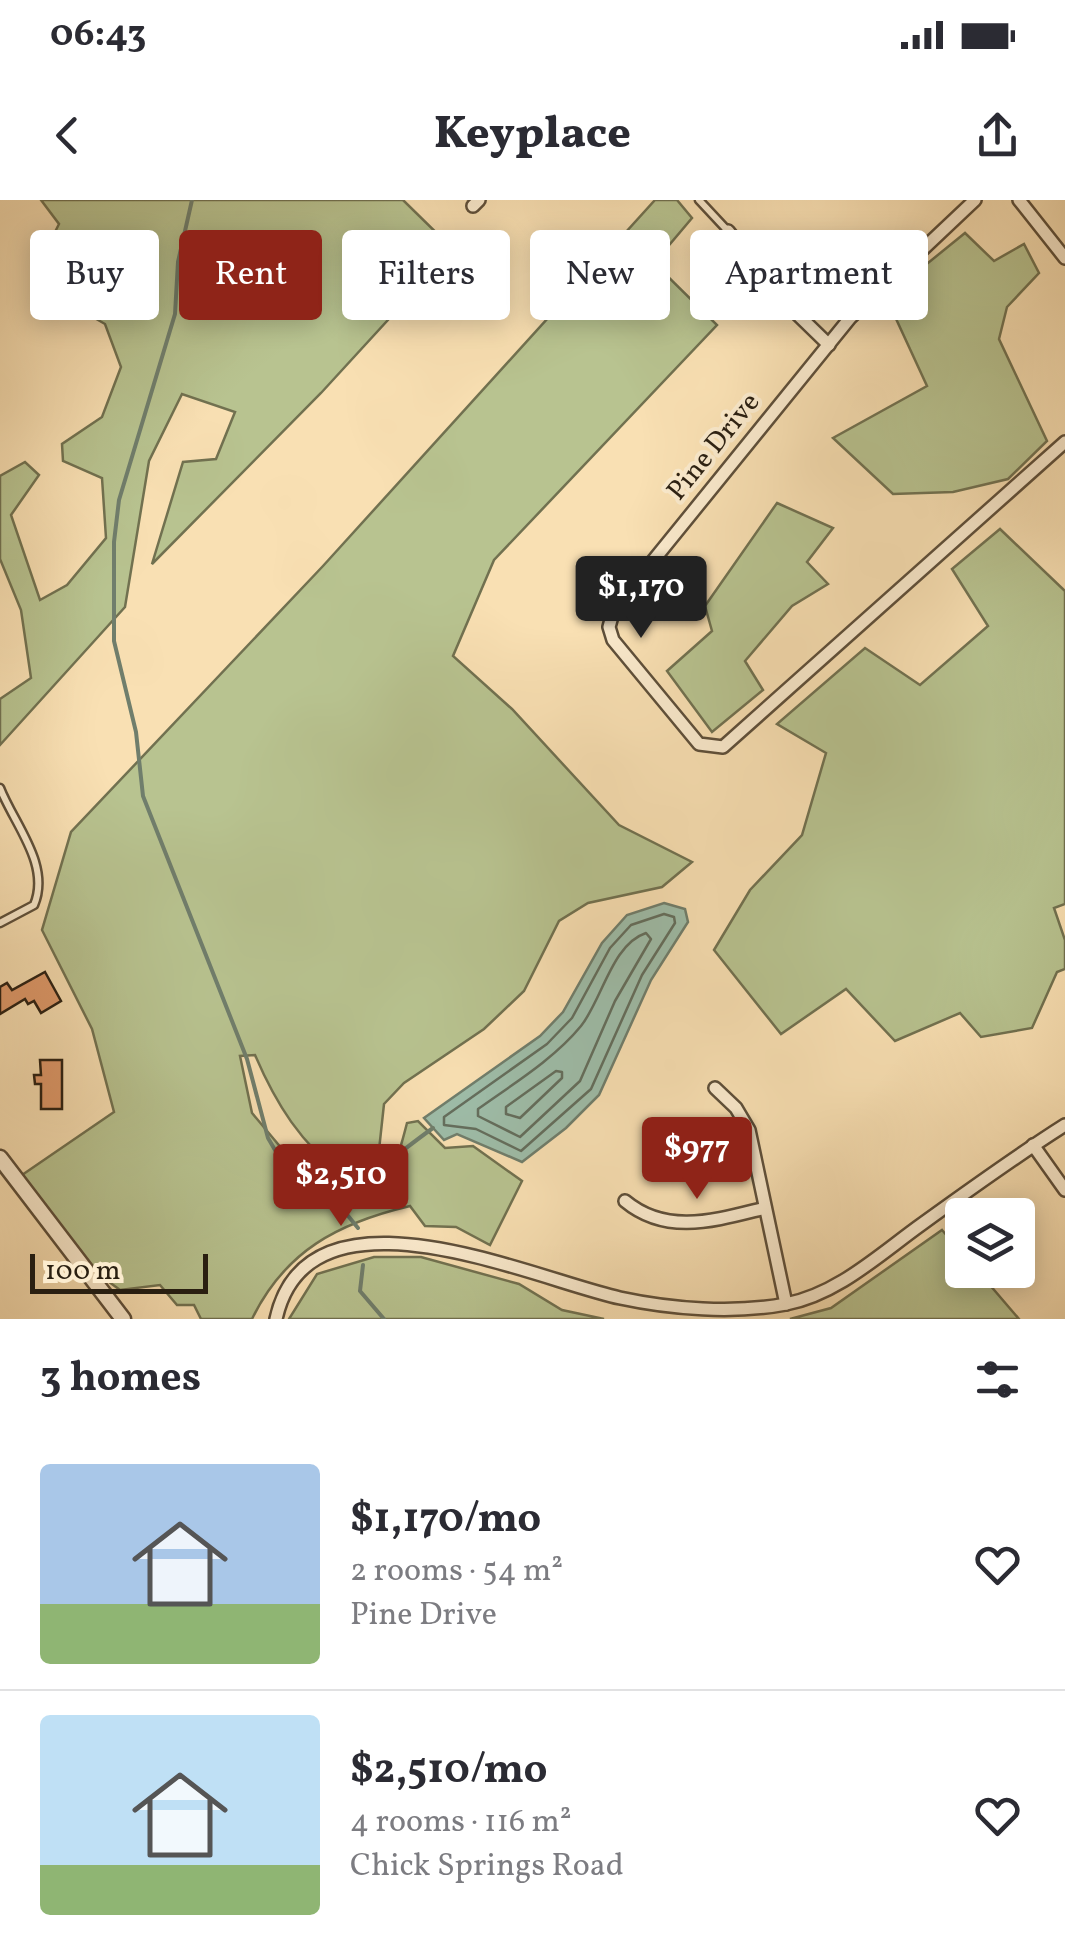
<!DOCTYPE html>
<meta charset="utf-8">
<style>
body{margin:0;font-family:Vollkorn,serif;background:#f2f2f3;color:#2b2b33;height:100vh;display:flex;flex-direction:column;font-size:38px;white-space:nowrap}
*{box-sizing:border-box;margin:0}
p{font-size:32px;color:#7c7c81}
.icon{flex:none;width:55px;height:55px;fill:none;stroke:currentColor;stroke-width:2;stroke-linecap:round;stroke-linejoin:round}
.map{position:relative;height:1119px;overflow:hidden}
.side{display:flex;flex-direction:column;background:#fff;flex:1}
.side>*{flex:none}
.banner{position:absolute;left:30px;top:30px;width:1005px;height:90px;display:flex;gap:20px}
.fabs{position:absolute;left:945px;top:998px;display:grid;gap:20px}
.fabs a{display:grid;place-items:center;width:90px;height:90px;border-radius:10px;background:#fff;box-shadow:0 5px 25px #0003;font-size:50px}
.scale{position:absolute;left:30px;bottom:25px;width:178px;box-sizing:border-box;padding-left:10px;border:5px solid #2a1f11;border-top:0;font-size:28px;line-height:35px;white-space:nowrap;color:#2a1f11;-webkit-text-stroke:8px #fbebce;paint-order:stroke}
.price{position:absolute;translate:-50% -85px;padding:0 22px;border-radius:10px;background:#8f2418;color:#fff;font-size:32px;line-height:65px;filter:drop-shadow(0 2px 5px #0008)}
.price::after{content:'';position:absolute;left:50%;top:60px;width:30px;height:22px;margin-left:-15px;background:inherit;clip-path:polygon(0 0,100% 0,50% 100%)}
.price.current{background:#222;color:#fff}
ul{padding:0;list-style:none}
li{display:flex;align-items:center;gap:30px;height:250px;padding:0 40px}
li+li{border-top:2px solid #e1e1e2}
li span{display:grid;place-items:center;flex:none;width:280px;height:200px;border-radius:10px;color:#555}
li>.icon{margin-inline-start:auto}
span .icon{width:120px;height:120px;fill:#fffc;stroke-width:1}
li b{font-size:42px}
h2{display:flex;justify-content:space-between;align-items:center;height:120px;padding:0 40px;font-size:42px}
.pill{padding:0 35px;border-radius:10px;background:#fff;box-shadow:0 5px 25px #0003;font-size:35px;line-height:90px}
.pill.current{background:#8f2418;color:#fff}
.status{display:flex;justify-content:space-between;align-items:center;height:70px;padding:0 50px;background:#fff;direction:ltr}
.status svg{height:28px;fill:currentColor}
header{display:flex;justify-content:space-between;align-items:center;height:130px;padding:0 40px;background:#fff;font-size:45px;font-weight:800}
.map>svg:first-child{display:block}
</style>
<div class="status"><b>06:43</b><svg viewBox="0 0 49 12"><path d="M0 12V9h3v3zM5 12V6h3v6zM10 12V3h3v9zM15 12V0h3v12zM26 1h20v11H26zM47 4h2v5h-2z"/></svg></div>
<header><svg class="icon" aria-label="back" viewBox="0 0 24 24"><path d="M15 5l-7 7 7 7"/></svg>Keyplace<svg class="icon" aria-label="share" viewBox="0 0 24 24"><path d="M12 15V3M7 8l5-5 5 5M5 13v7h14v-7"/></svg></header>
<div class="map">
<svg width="1065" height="1119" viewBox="0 0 1065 1119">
<rect width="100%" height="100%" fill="#f9e0b3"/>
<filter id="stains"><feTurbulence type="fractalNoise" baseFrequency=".002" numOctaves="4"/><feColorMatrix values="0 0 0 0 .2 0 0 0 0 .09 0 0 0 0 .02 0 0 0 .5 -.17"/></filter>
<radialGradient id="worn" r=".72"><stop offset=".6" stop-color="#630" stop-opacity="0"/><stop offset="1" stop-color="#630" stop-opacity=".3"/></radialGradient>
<g fill="#b8c390" stroke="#717150" stroke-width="2.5">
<path d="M41,0h362l50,49 -132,144 -169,171 31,-102 33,-3 19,-47 -53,-18 -33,67 -24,146 -125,138v-46l31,-21 -10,-68 -21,-51v-83l25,-14 14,13 -28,40 29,85 27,-15 39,-47 -4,-60 -39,-17 -1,-17 40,-27 19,-50 -16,-43 -36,-21 8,-39 -29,-18 11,-22z"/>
<path d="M655,0h22l15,18 -38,45 63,62 -223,235 -41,96 59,53 107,116 73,37 -30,25 -74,16 -29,18 -35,70 -40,38 -80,54 -20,21 -5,46 -15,22 -20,4c-43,-32 -68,-72 -89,-121l-15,1 12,57 41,49 56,40c42,-19 47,-36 58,-79l11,-2 27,27 28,-2 49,35 -32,64 -34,-18 -31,-1 -15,-20c-72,17 -125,45 -158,113h-51l-7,-14h-17l-17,-20 -40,5 -23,-17 -75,-98 92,-63 -22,-83 -50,-99 29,-98 252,-266z"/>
<path d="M965,33l29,28 30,-17 15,29 -32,34 -8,32 48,102 -39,38 -55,13 -60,2 -60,-56 94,-52 -41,-89z"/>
<path d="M777,303l56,25 -26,34 21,22 -36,22 -47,55 18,29 -51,42 -45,-61 45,-40 -7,-25z"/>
<path d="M1000,329l65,62v313l-11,4 11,32v29l-8,3 -25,56 -51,9 -21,-24 -65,28 -49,-52 -65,45 -67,-84 36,-60 52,-55 24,-82 -49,-29 88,-76 55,37 68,-59 -36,-57z"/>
<path d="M942,1030l20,23v17h15l42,49h-229l41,-11z"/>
<path d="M374,1057h47l98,27 43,26 42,9h-315l28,-45z"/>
</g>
<path fill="#9ebda9" stroke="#707e6c" stroke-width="2.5" d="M664,703l21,6 3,13 -37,58 -52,115 -33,33 -44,34 -65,-28 -13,6 -20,-22 116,-82 23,-24 39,-69 25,-28z"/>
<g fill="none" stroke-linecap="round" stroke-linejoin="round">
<g stroke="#646e5d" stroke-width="2.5">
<path d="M664,714l10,3 1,6 -33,52 -51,114 -70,62 -45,-22 -32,-4v-8l103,-73 25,-26 38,-70 21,-23z"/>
<path d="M646,733l5,6 -36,62 -35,80 -60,56 -42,-21v-7c35,-25 76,-50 103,-83 21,-26 31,-82 65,-93z"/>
<path d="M556,871l6,1v6l-42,40 -14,-4v-7z"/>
</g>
<g stroke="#707e6c" stroke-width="4">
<path d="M192,0l-14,62 -3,52 -56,186 -5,42v99l22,91 7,64 104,263 21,79 14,24 58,44 18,22"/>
<path d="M340,1006l3,-13c32,-19 59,-43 90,-65"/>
<path d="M363,1065l-3,26 24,28"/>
</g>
</g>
<g fill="#e09a6b" stroke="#2a1f11" stroke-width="2.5">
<path d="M45,772l16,29 -20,12 -7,-12 -6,3 -3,-5 -25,15v-27l7,-4 5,7z"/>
<path d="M40,860h22v49h-21v-25h-6l-1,-9h7z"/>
</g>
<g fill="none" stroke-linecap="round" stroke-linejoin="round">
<defs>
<g id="service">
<path d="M699,0l28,30"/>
<path d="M0,588c14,36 51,77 34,117l-34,18"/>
</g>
<g id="minor">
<path d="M975,0l-125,118 -236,291 -5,18 4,13 86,104 24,3 342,-305"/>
<path d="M1019,0l46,58"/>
<path d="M473,6l6,-6"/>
<path d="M728,31l65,79 36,35"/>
<path d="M715,888l21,20 13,22 37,174"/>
<path d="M1033,945l32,45"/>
<path d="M625,1001c42,35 91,19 140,7"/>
<path d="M276,1119c32,-145 257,-40 344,-21 51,11 114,16 166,6 52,-10 94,-50 136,-80 47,-34 94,-68 143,-99"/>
</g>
<path id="tertiary" d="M0,958l123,161"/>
</defs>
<use href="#service" stroke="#5e4f3a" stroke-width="11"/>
<use href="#minor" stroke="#5e4f3a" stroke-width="16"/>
<use href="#tertiary" stroke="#5e4f3a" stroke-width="19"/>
<use href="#service" stroke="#fbebce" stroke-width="6"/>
<use href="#minor" stroke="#fbebce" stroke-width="11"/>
<use href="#tertiary" stroke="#fbebce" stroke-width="14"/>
</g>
<g text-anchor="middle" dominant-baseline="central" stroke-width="8" stroke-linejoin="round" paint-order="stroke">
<g font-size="28" fill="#2a1f11" stroke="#fbebce">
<text transform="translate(714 247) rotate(-51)">Pine Drive</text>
</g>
</g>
<rect width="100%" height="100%" filter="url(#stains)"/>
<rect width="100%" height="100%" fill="url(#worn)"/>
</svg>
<div class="fabs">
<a><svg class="icon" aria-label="layers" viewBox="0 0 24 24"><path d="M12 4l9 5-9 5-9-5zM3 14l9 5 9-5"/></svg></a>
</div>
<div class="scale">100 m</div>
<b class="price current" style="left:641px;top:441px">$1,170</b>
<b class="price" style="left:697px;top:1002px">$977</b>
<b class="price" style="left:341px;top:1029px">$2,510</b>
<div class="banner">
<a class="pill">Buy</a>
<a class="pill current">Rent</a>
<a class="pill">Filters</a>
<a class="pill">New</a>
<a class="pill">Apartment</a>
</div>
</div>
<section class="side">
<h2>3 homes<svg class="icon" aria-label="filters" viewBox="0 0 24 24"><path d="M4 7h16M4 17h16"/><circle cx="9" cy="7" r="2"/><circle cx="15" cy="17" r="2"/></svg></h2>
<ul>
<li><span style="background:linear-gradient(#a9c7e8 70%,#8fb573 0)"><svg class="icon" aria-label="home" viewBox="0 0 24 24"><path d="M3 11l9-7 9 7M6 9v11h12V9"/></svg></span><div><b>$1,170/mo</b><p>2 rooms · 54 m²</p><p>Pine Drive</p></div><svg class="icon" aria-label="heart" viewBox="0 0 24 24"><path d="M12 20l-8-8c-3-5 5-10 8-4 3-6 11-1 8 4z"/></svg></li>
<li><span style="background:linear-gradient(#bfe0f5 75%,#8fb573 0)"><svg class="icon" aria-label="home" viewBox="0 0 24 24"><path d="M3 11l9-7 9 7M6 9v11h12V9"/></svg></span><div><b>$2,510/mo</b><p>4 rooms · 116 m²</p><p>Chick Springs Road</p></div><svg class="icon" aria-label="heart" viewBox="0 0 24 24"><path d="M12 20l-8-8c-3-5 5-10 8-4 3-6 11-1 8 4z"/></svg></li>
</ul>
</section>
